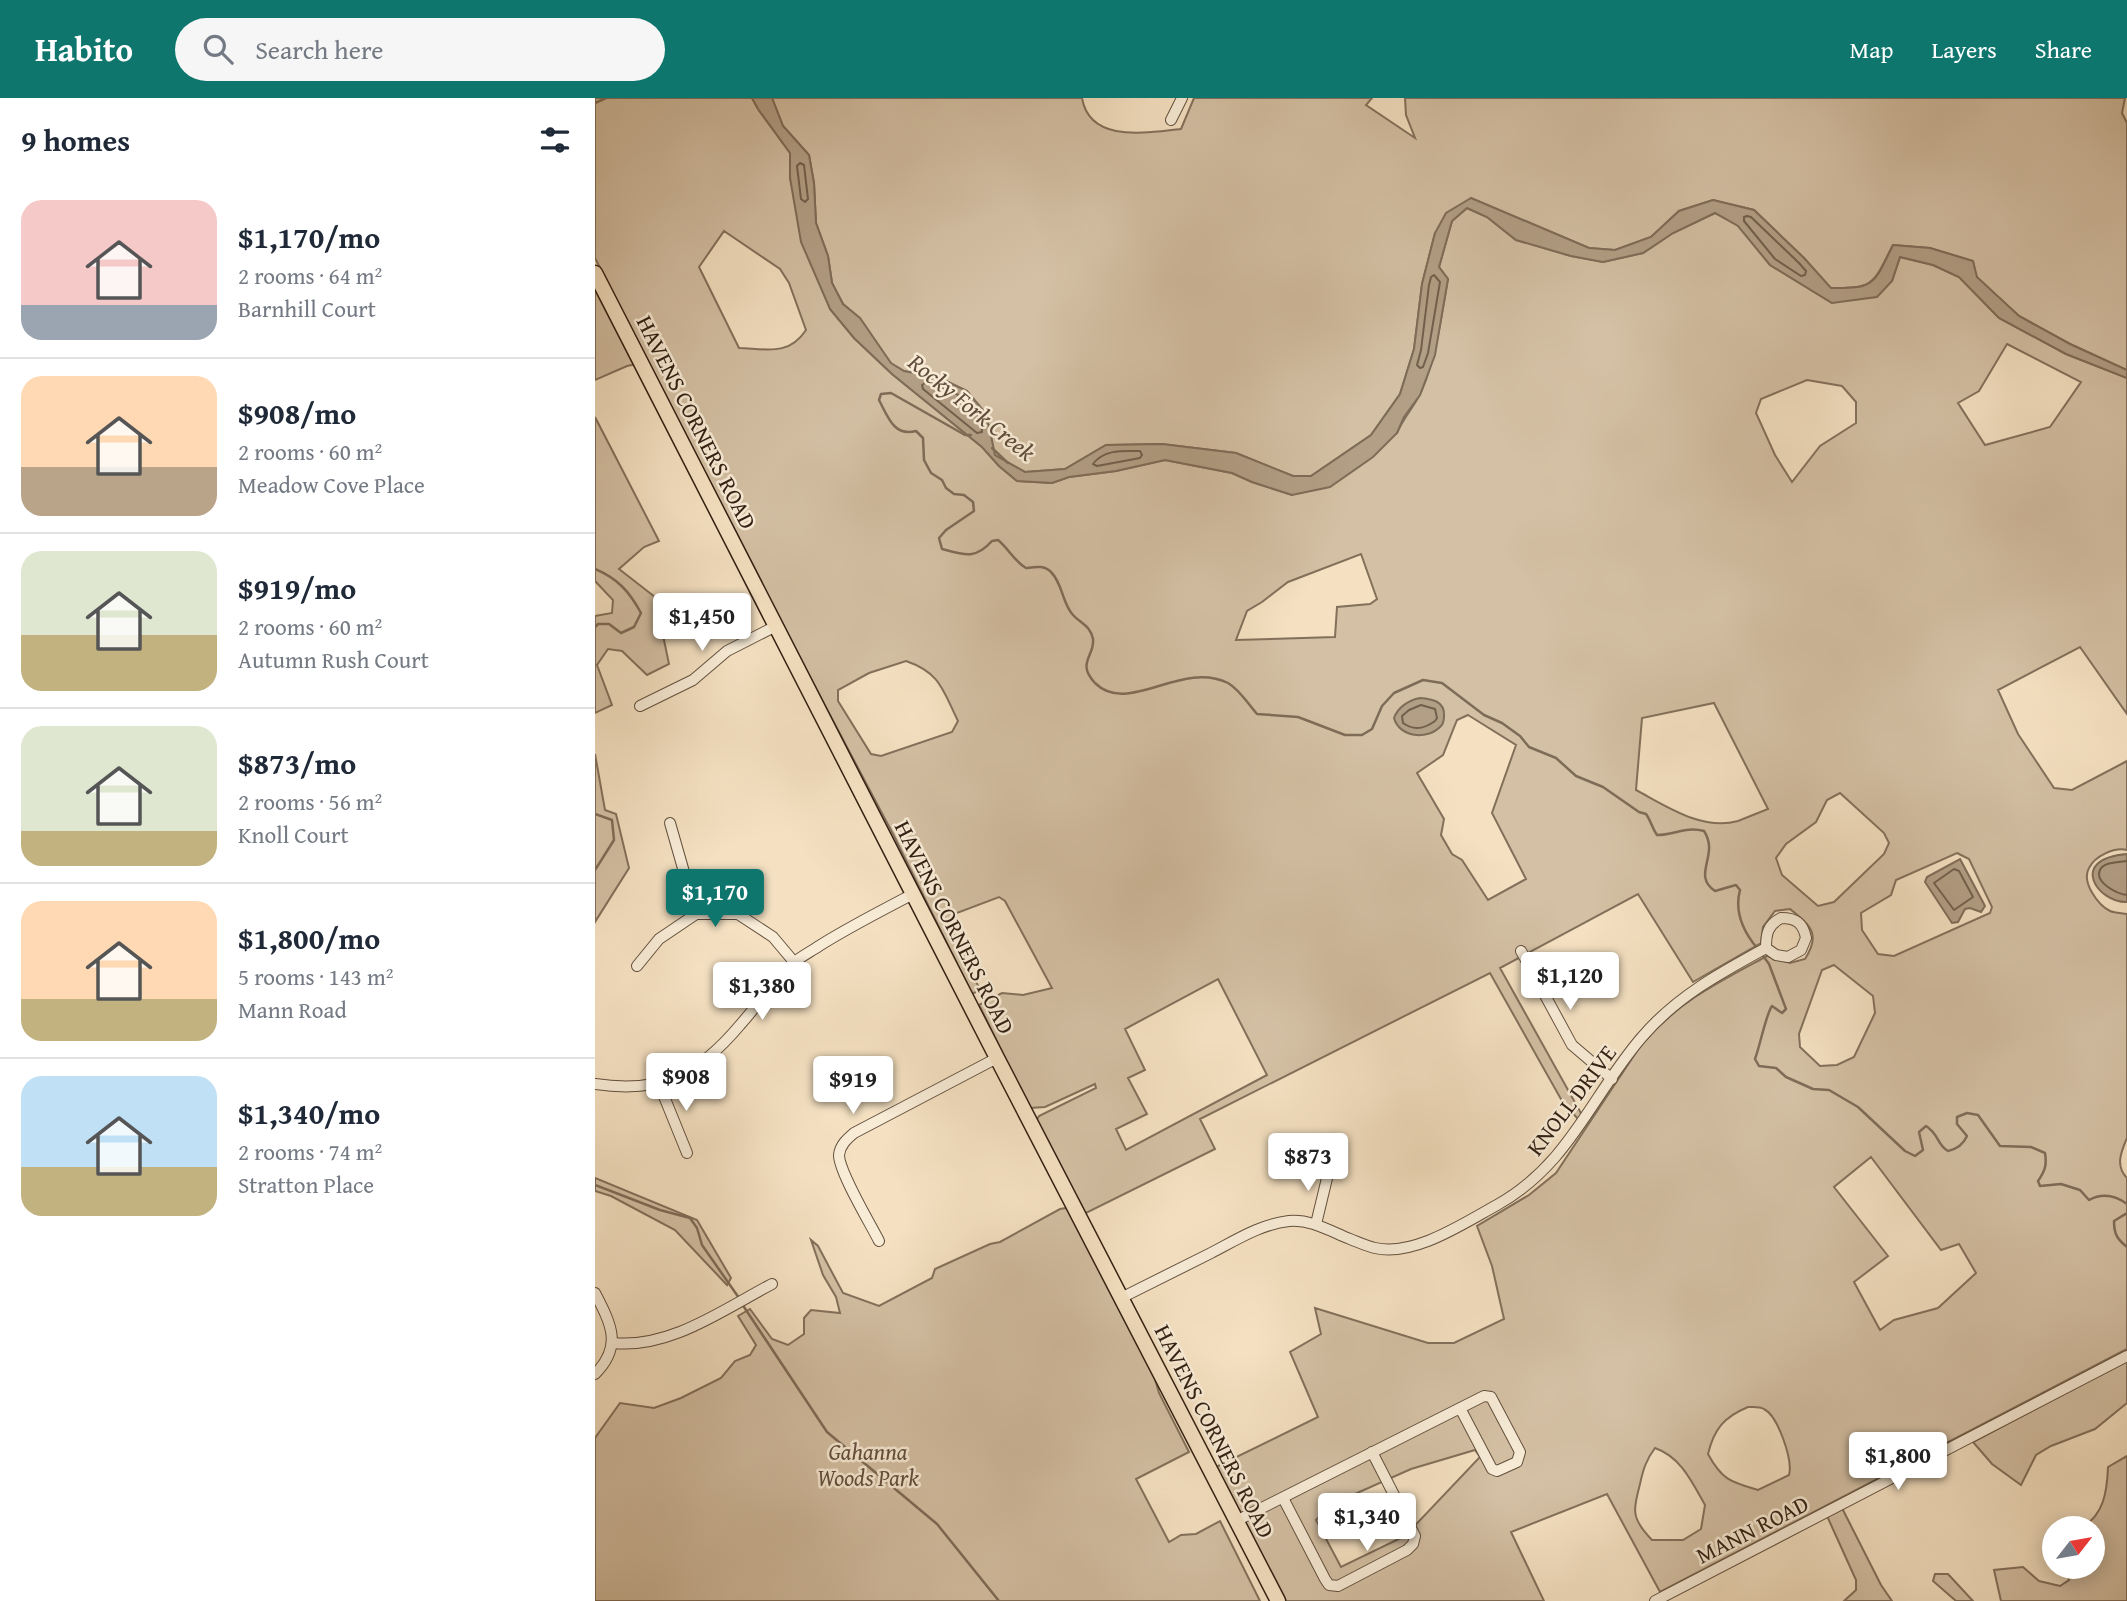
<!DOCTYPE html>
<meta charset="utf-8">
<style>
body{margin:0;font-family:"Gentium Book Plus",serif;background:#f6f6f7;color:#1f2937;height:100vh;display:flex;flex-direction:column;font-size:26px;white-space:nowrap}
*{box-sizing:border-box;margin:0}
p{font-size:23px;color:#747a83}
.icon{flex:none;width:38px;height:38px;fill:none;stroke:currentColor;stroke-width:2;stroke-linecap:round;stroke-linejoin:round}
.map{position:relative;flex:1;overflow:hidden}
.sheet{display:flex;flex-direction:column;background:#fff;width:595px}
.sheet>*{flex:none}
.needle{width:46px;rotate:59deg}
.fabs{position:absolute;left:1447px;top:1418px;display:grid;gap:14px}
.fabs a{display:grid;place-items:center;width:63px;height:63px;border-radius:50%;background:#fff;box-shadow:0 4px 18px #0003;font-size:35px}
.price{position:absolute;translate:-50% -60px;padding:0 16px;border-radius:7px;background:#fff;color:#222;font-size:23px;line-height:46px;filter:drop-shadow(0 2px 4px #0008)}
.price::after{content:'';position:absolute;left:50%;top:42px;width:21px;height:16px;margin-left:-10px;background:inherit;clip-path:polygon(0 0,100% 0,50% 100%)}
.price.selected{background:#0f766e;color:#fff}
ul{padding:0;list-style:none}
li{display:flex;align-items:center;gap:21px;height:175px;padding:0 21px}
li+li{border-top:2px solid #e0e1e3}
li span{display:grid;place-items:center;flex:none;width:196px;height:140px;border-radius:21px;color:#555}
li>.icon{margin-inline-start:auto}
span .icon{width:84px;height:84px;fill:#fffc;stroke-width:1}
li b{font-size:30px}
h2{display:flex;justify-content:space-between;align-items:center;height:84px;padding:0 21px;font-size:30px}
header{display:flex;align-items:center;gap:42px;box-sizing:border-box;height:98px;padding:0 35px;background:#0f766e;color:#fff}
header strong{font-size:33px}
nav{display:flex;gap:38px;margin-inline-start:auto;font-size:24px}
.search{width:490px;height:63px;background:#f6f6f7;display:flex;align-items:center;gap:18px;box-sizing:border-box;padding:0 24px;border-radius:38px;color:#747a83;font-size:26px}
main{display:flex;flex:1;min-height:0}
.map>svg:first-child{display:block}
</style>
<header>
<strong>Habito</strong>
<div class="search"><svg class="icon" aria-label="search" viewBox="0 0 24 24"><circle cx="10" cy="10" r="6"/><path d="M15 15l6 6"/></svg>Search here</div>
<nav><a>Map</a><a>Layers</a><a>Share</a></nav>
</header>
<main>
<section class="sheet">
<h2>9 homes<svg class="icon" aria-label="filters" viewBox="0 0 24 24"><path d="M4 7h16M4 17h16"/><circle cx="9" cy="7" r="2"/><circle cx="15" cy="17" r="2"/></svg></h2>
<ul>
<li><span style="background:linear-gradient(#f6c9c9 75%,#9aa5b1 0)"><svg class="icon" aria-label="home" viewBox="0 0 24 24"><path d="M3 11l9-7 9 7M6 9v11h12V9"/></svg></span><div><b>$1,170/mo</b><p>2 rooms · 64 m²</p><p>Barnhill Court</p></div></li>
<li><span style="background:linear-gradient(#ffd9b3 65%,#b9a48a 0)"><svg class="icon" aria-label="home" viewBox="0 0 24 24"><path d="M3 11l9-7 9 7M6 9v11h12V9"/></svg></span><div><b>$908/mo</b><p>2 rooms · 60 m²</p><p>Meadow Cove Place</p></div></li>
<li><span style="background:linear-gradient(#dfe7d0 60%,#c2b280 0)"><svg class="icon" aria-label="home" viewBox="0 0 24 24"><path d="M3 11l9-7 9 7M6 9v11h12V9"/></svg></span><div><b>$919/mo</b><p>2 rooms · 60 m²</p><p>Autumn Rush Court</p></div></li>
<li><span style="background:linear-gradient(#dfe7d0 75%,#c2b280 0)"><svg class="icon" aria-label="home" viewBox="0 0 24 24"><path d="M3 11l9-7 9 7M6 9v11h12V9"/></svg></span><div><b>$873/mo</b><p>2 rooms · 56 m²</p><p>Knoll Court</p></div></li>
<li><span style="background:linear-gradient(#ffd9b3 70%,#c2b280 0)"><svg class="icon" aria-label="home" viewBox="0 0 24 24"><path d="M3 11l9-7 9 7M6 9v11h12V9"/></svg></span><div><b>$1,800/mo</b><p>5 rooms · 143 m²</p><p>Mann Road</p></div></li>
<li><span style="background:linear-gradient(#bfe0f5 65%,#c2b280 0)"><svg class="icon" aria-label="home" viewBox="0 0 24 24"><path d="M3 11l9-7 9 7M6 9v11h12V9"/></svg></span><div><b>$1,340/mo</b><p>2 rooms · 74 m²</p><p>Stratton Place</p></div></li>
</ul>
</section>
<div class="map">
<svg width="1532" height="1503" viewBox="0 0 1532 1503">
<rect width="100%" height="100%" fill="#f5e1c2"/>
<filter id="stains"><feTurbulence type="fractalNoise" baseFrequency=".00286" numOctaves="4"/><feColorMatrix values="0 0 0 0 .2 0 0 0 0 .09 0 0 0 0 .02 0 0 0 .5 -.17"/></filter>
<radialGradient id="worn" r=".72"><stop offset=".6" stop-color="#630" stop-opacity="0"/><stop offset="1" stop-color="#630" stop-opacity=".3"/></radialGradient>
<g fill="#d4c0a4" stroke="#83705b" stroke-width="2" fill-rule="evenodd">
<path d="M0,0h157l6,11 32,44v25l40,131 24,29 38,36 90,73 17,19 18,15 35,2 17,-6 47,-6 49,-11 67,13 20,9 40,13 105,-62c7,-17 19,-28 25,-43 15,-36 19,-73 26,-111l-9,-12 13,-46 15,-13 20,9 29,23 55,16 32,6 40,-9 30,-20 42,-20 23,12 32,40 62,38 60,-22 8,-24 33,8 26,12 40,41 67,36 61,24v336l-47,-67 -82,43 20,44 36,54 18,2 55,-29v89c-13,-3 -32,6 -38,18 -8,14 9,37 21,43 5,2 12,2 17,3v224c-6,14 -12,28 0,40v171l-467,243 -53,-98 -96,38 33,69h-258l-70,-134 102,-50 -28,-65 31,-18 -6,-26 113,35h26l50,-24 -12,-53 -15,-40 52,-31 27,-22 85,-128c38,-44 76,-62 126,-89l23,7 15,-4c16,-25 6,-33 -15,-50l-15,2 -12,16 -2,16 -68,39 -55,-88 -138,74 82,147 -4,4 -16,-18 -72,-128 -290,146 15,30 -133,66 -46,-94 3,-5 57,-28 -1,-4 -50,23 -15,1 -51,-103 23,-12 21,2 29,-7 -47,-87 -6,-4 -45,17 -6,8 32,68 -8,4 -79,-160 -117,-221 -181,-355zM129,133l56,38 9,14 17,47c-17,26 -39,19 -67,18l-40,-81zM1412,246l74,38 -31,45 -65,18 -27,-42 21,-12zM1212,282l35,6 14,16v21l-36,23 -28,36 -17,-27 -19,-42 5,-14zM766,456l16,45 -7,5 -33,3 -2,30 -99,3 11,-29 15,-9 26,-20zM311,563c35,12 37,30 52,60l-6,11 -71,24 -10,-2 -33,-53v-11l31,-17zM1119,605l54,106c-10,4 -20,8 -30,12 -36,10 -72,-15 -102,-31l6,-72zM873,617l48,30 -24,68 34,66 -38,21 -26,-40 -10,-6 -11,-19 3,-16 -27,-46 26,-18 14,-35zM1245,695l44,40 5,10 -5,11 -50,48 -16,4 -36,-31 -6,-17 10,-14 30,-22 11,-22zM1362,755l12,6 23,48 -2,6 -96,43 -16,-2 -16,-24 -1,-17 30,-18 5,-15zM1239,867l39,31 2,17 -21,44 -17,8 -17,1 -20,-19 -1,-13 23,-64zM623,881l49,96 -141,75 -10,-21 31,-15 -19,-36 17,-8 -20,-41zM1276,1059l70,93 18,-6 17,29 -38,35 -44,12 -14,10 -26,-48 34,-26 -54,-69zM1153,1309c5,0 11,-1 16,2 14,7 29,51 25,66l-31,15c-27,-8 -36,-10 -50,-36 6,-25 16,-37 40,-47zM1060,1350c26,9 37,34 50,57l-4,24 -18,11h-31c-21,-22 -19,-28 -12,-56 3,-14 6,-24 15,-36zM880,1352l5,7 -75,79 -64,31 -25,-47 14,-15 81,-36z"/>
<path d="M177,0h310c8,46 66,34 99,31l13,-31h178l-6,7 49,33 -9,-23 -1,-17h720l-3,15 5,10v247l-57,-26 -51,-28 -43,-39 -3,-16 -43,-13 -37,-3c-20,38 -17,44 -63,43l-26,-30 -50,-48 -41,-10 -34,11 -28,26 -36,13 -26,-2 -118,-50 -36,35 -13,51 -8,65 -14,45 -29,41 -60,41h-18l-57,-23 -74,-9 -56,1 -41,24 -40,3 -31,-17 -5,-29 -6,-15 -16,-20 -27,-13 -36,-7 -14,-8 -30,-44 -17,-15 -11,-21 -4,-27 -12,-33 -2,-40 -5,-28 -26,-29z"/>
<path d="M0,185l42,81 -10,2 -32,14z"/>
<path d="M0,319l64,124 -15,6 -25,22 36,28 14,67 -22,11 -25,-24 -14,-2 -11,16 15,40 -17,8v-97l17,-3 1,-13 -18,-19z"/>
<path d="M0,656l10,56 11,4 13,54 -34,54z"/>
<path d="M0,1080l102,42 34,58 -4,7 -52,-55 -64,-34 -16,-5z"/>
<path d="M472,1106l83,158 9,31 30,59 -53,27 33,63 12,-7 15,-1 24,-13 40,80h-665v-163l25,-35 34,5 27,-10 40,-20 14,-17 15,-6 6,-10 -18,-29 12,-7 22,30 16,6 16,-11v-16l7,-8 29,3 -4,-16 -13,-22 -12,-35 7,6 25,47 36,13 53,-28 3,-9 55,-25 10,-2 60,-33 6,-1z"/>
<path d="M1532,1263v42l-32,26 -44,17 -15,9 -15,30 -29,-21 -19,-22z"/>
<path d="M1532,1358v145h-126l-7,-31 29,-3 16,14 21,5 9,-6 -5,-14h29v-38h-12c23,-13 26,-36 27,-61z"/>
<path d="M1247,1410l39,77 11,16h-48l12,-11v-10l-29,-64z"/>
<path d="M1340,1476h13l25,27h-17l-23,-20z"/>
</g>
<g fill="#b39f86" stroke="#7f6c58" stroke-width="2">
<path d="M157,0h20l11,28 26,29 5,28 2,40 12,33 4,27 11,21 17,14 31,45 13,8 36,7 27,13 16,19 6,16 6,29 30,17 40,-3 41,-24 56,-1 74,9 57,23h18l60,-41 29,-41 14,-45 8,-65 13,-51 11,-20 25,-15 118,50 26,2 36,-13 28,-26 34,-11 41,10 50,48 27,30c45,1 43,-5 62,-43l37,3 43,13 4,16 42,39 51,28 57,26v8l-61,-24 -67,-36 -40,-41 -26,-12 -33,-8 -8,24 -15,16 -45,6 -62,-38 -32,-39 -23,-13 -42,20 -30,20 -40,9 -32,-6 -55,-16 -29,-23 -20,-9 -15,13 -13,46 9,12 -13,76 -15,40 -16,22 -7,16 -24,24 -43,30 -38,8 -40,-13 -20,-9 -67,-13 -49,11 -47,6 -17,6 -35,-2 -18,-15 -17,-19 -90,-73 -38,-36 -24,-29 -29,-67 -11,-64v-25l-32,-44z"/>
<path d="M825,600c12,1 25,3 24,18 0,4 0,7 -3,10 -14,15 -42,11 -47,-8 4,-11 15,-18 26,-20z"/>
<path d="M1532,756v48c-29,1 -60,-43 0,-48z"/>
<path d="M1365,761l25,47 -4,6 -11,-4 -5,1 -7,13 -6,1 -27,-41 2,-5z"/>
</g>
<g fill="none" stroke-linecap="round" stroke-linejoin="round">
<g stroke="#725f4c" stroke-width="2">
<path d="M205,65l4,2 4,34 -3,3 -4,-3 -4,-33z"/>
<path d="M1152,118l4,1 48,46 7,8 -1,4 -4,1 -26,-17 -31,-38v-4z"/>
<path d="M839,177l6,7 -12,71 -5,14 -3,1 -3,-3 4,-15 8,-65 2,-8z"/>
<path d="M330,285c25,4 57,20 57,49l-5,1 -54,-44 -1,-4z"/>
<path d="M545,353l2,4 -2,3 -43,8 -4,-2c11,-15 30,-13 47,-13z"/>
<path d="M826,607l14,4 2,9 -2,3c-11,8 -21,10 -32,2l-1,-7 7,-6z"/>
<path d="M1532,763c-7,1 -24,1 -27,9 -6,13 18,24 27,25"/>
<path d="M1359,771l5,2 14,26 -19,13 -20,-27z"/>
</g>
<g stroke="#7f6c58" stroke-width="2.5">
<path d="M0,5l11,-5"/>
<path d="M376,337h-6l-74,-42 -10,1 -2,6c9,17 15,37 37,31l7,7 1,22 7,13 11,7 4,8 8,6 10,1 9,7 1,9 -28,19 -7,8 3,11c22,6 33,11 50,-8l6,-1c11,9 16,21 28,28 9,-1 18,-3 25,4 12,12 11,31 22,43 8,9 17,10 20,24 2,17 -17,24 2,44 33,33 86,-23 133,0 12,7 20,21 29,31l41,3 47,18h17l10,-6 10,-23 12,-13 29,-13 19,3 42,32 18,8 18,13 9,11 27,11 20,18 27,11 36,25 7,2c5,7 6,14 11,21 17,0 29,-9 47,-4 16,24 -13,44 11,60l21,-6 4,5c-6,22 3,41 17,58"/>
<path d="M397,350l16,15"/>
<path d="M0,471c23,10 34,22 46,44l-7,14 -13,6 -12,-9h-11l-3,3"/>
<path d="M0,716l17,6 2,20 -19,30"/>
<path d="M1166,855l8,11 17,45 -4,4 -10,-7c-6,8 -12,40 -17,53l4,7 17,2 10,9 27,12 16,1 29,17 47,44 10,5 8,-6 -4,-18 7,-6c13,8 11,19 22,25 9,-2 15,-6 19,-15l-10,-12v-7l10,-4 11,2 22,31 31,1 14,6c2,12 0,18 -7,28l2,5 21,-2 19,6 9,10c13,-7 26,-5 38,4"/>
<path d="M0,1087l65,25 30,8 7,10 5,17 37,53"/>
<path d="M1532,1115l-13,8c0,13 3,18 13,26"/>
<path d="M147,1206l85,128 110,92 62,77"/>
</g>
<defs>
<g id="street">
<path d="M576,22l11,-22"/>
<path d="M45,608l53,-26 34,-29 49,-25"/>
<path d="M75,725l26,91"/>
<path d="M1186,820c15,0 22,5 25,20l-5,12 -13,7 -12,-2 -10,-7c0,-15 2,-23 15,-30z"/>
<path d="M926,853l51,94 40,34"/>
<path d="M42,868l22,-27 37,-25h42l35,23 21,25"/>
<path d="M0,986c66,10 103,-9 145,-59 18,-20 32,-42 52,-61 8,-7 18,-12 27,-18 30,-19 62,-35 94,-52"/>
<path d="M64,986l28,69"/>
<path d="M721,1126l13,-54"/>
<path d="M284,1143c-9,-18 -40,-69 -40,-86 1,-10 8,-16 15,-22l143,-75"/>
<path d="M0,1195c16,31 28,53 0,81"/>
<path d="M526,1200c30,-15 60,-30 90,-45 25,-13 50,-29 78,-32 22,-2 41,10 61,18 8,3 16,7 25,9 39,9 89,-25 122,-43 73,-41 94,-109 145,-168 34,-40 78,-64 124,-89"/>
<path d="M18,1245c57,6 111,-34 159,-59"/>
<path d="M688,1400l42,81 4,6 9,1 69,-36 6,-6 2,-8 -43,-84"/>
<path d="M641,1423l248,-125 7,1 29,55 -3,10 -20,9 -5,-2 -32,-61"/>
<path d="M1060,1503l472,-245"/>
</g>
<path id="primary" d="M0,175l402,785 281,543"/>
</defs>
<use href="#street" stroke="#63503e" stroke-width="12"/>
<use href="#primary" stroke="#321f12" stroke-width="17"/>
<use href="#street" stroke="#f8ecd7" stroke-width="10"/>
<use href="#primary" stroke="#f5e1c2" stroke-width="14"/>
</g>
<g text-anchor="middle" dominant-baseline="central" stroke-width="5" stroke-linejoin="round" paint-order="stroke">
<g font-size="23" fill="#321f12" stroke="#f8ecd7">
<text transform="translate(102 324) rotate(63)">HAVENS CORNERS ROAD</text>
<text transform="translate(360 829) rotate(63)">HAVENS CORNERS ROAD</text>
<text transform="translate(976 1002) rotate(-53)">KNOLL DRIVE</text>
<text transform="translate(620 1333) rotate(63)">HAVENS CORNERS ROAD</text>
<text transform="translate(1157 1431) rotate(-27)">MANN ROAD</text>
</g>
<g font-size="23" font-style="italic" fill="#634f3e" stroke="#f8ecd7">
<text x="273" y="1353">Gahanna<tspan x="273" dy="26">Woods Park</tspan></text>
</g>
<g font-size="24" font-style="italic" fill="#5f4c3b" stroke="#f8ecd7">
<text transform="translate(377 309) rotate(39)">Rocky Fork Creek</text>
</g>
</g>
<rect width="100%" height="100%" filter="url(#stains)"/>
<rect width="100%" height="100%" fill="url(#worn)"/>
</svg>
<div class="fabs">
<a><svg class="needle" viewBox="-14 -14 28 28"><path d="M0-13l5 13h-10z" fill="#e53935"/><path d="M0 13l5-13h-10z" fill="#747a83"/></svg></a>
</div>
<b class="price" style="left:107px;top:555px">$1,450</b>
<b class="price selected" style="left:120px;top:831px">$1,170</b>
<b class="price" style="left:975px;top:914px">$1,120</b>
<b class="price" style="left:167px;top:924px">$1,380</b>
<b class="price" style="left:91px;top:1015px">$908</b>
<b class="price" style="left:258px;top:1018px">$919</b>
<b class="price" style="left:713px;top:1095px">$873</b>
<b class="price" style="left:1303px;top:1394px">$1,800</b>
<b class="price" style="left:772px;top:1455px">$1,340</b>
</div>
</main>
